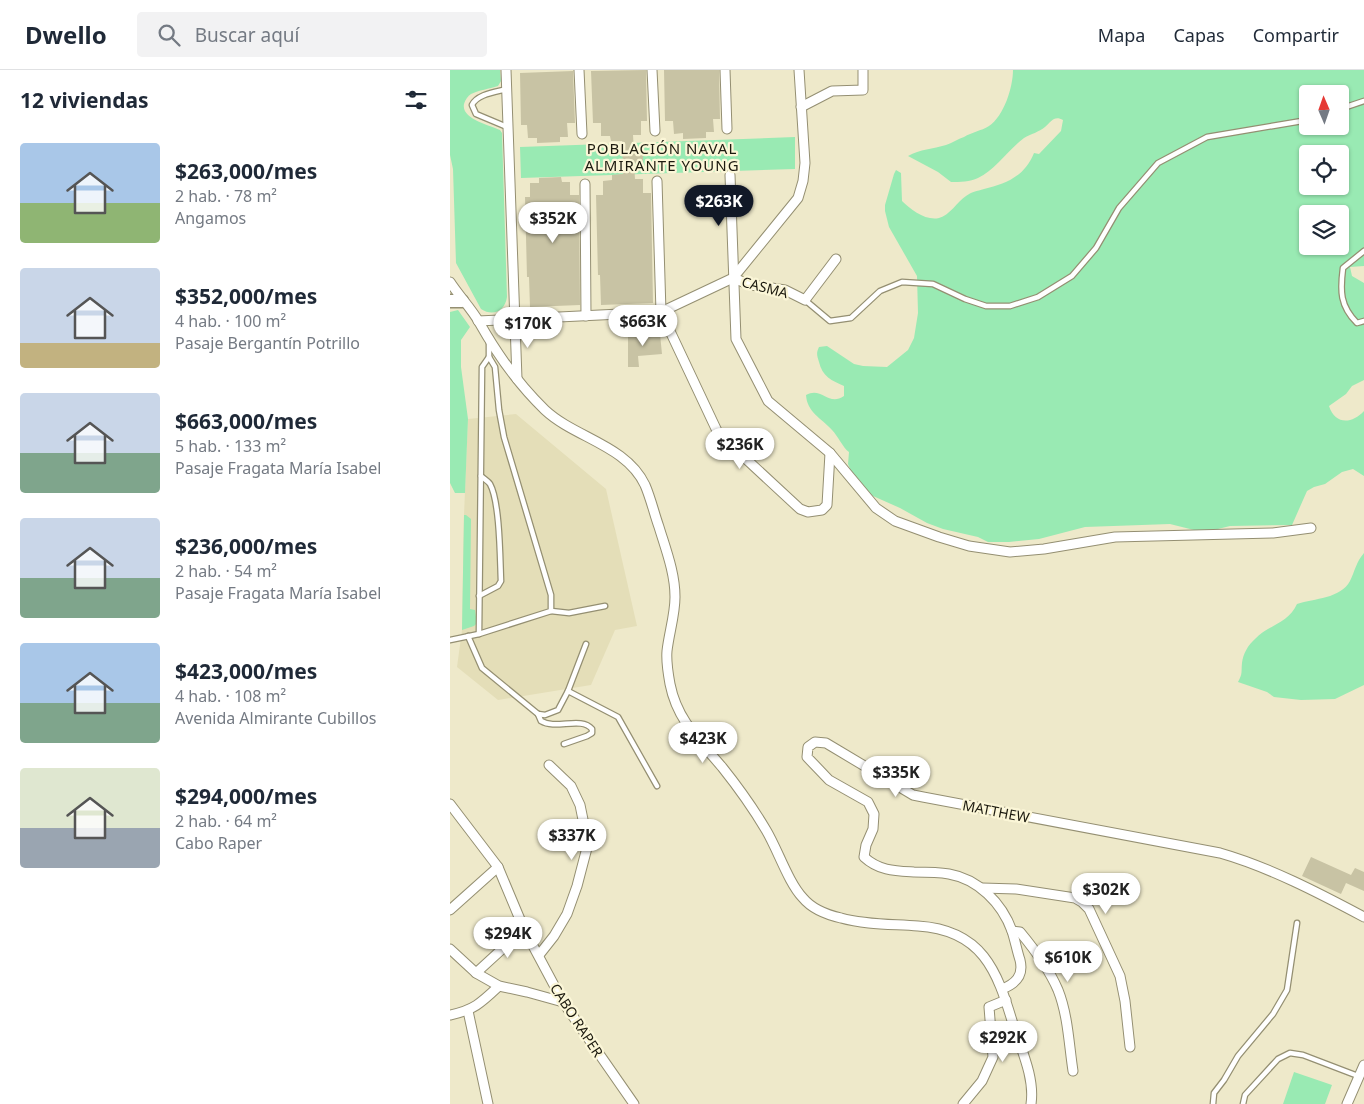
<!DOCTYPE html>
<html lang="es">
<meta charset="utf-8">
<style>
body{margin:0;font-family:"Noto Sans",sans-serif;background:#f2f2f3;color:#1f2937;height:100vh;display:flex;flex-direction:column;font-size:19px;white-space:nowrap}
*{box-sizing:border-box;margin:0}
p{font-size:16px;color:#747a83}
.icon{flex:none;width:28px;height:28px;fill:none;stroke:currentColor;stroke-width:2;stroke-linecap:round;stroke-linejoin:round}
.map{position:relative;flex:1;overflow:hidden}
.details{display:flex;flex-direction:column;background:#fff;width:450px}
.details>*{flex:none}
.needle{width:32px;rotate:358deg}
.tools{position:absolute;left:849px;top:15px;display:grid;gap:10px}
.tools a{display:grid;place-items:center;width:50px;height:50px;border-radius:5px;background:#fff;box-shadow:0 1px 4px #0004;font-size:25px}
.price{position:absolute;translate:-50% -42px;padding:0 11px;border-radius:18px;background:#fff;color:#222;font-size:16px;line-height:32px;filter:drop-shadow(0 1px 2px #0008)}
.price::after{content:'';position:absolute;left:50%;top:30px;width:15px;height:11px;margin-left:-8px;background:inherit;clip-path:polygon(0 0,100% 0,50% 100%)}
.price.current{background:#111827;color:#fff}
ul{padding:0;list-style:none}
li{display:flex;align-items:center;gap:15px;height:125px;padding:0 20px}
li span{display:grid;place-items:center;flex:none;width:140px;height:100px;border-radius:5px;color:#555}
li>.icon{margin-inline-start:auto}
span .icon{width:60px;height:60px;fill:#fffc;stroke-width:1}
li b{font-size:21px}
h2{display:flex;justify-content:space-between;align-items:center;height:60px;padding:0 20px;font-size:21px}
header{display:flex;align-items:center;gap:30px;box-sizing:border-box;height:70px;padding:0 25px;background:#fff;border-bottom:1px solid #e0e1e3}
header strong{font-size:24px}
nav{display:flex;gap:28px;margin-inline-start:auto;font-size:18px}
.search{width:350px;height:45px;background:#f2f2f3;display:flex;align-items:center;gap:12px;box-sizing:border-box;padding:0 18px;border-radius:5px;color:#747a83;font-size:19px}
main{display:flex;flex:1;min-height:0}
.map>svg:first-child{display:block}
</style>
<header>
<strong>Dwello</strong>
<div class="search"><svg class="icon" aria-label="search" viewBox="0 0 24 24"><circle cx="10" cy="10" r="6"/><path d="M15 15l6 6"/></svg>Buscar aquí</div>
<nav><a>Mapa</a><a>Capas</a><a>Compartir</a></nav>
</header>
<main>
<section class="details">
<h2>12 viviendas<svg class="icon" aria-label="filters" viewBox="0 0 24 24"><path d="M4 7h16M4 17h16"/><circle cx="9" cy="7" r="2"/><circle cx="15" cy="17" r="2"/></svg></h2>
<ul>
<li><span style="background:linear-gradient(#a9c7e8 60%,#8fb573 0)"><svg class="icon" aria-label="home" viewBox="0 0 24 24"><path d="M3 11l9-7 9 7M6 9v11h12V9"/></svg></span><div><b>$263,000/mes</b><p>2 hab. · 78 m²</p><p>Angamos</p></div></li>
<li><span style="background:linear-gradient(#c9d6e8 75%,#c2b280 0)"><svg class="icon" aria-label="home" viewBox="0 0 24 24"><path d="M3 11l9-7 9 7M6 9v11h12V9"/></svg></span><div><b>$352,000/mes</b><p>4 hab. · 100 m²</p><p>Pasaje Bergantín Potrillo</p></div></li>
<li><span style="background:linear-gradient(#c9d6e8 60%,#7fa58c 0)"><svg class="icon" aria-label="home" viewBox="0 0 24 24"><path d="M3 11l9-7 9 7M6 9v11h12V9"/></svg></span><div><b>$663,000/mes</b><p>5 hab. · 133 m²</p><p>Pasaje Fragata María Isabel</p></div></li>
<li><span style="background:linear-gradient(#c9d6e8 60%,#7fa58c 0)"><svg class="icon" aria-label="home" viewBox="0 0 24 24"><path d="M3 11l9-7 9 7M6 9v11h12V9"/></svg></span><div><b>$236,000/mes</b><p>2 hab. · 54 m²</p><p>Pasaje Fragata María Isabel</p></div></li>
<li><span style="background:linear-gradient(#a9c7e8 60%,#7fa58c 0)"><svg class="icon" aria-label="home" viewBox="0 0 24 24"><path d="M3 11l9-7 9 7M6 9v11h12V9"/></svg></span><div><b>$423,000/mes</b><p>4 hab. · 108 m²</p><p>Avenida Almirante Cubillos</p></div></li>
<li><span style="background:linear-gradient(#dfe7d0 60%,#9aa5b1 0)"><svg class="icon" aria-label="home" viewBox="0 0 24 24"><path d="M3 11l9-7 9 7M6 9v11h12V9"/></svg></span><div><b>$294,000/mes</b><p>2 hab. · 64 m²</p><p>Cabo Raper</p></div></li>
</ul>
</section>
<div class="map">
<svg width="914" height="1034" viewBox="0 0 914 1034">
<rect width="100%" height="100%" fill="#eee9ca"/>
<path fill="#e4deb8" d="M66,344l90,75 31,137 -22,4 -24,55 -93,15 -41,-33 5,-37 2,-115 4,-96z"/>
<g fill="#99eab3" fill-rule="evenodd">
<path d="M0,0h50l1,11 -3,5c-9,3 -19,4 -27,8 -3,2 -6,6 -7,10 -3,15 26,21 36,26l2,3 5,164c-2,14 -14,20 -26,12l-25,-46 -3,-94 -3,-14z"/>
<path d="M563,0h351v196l-14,1 2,9 12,7v97l-12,6 -6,8 -17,12c6,19 23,18 35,5v65l-11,-7 -11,3 -17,12 -11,3 -7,4 -15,34 -62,1 -16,4 -16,1 -28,-7 -85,3 -46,12 -30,3h-21l-10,-5 -35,-8 -16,-6 -27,-15 -27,-12 -19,-18 -6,-14 1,-12c-6,-4 -11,-16 -17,-22 -11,-12 -25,-18 -26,-35 16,-9 22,12 38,1v-10c-12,-5 -22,-10 -25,-24 -2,-6 -3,-9 0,-15l8,-1 27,18 9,2 24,1 21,-17 6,-12 4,-25 -1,-37 -28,-49 -4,-16v-6l9,-31 2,-4 5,3 1,28c9,9 24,20 37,17 11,-3 18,-16 27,-22 5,-4 11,-5 18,-7 22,-5 41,-13 50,-36l5,1 22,-23 2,-11c-9,-5 -12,2 -18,7 -6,5 -14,7 -21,11 -15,11 -29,32 -46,40 -8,4 -18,4 -27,4l-13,-10 -30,-16c12,-7 25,-7 38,-11 6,-2 12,-6 18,-8 8,-5 17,-6 25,-11 15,-10 24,-39 24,-56zM858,24h32v32h-32zM858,84h32v32h-32zM858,144h32v32h-32z"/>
<path d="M345,67v32l-274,9 -1,-31z"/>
<path d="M8,240l12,17 -9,13v27l7,52 -3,74h-10l-5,-10v-171z"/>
<path d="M14,445h2l5,4 -1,90 5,1 2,13 -3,3 -12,4z"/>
<path d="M914,483v132l-29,14 -34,1 -27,-3 -7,-5 -29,-10c5,-9 3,-10 4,-19 1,-9 6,-18 13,-24 13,-14 33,-15 42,-35 18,-6 43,-5 53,-23 5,-10 6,-19 14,-28z"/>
<path d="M844,1002l38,13 -7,19h-42z"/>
</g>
<g fill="#c8c3a4">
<path d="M196,0l1,51h-6v14h-8l1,17h9v11h-9l1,16h8v14h8l2,110 -52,2 -1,-30h-2l-2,-80h7v-14l9,-1v-5l11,-1 -1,-33h-11l-1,-5h-9v-13h-8l-2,-52z"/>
<path d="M214,0h55l1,49h-7l1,13h-8v6l-23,1v-6l-9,1 -1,-13h-8z"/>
<path d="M123,1l2,52h-8l1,14h-8v5l-23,1v-5h-9l-1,-13h-6l-1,-52z"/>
<path d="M111,107l1,5h8v13h9l1,110 -50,2 -1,-30h-2l-2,-80h5v-14h9v-5z"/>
<path d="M178,264h32l2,20 -24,2 1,11h-11z"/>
<path d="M861,787l40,18 4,-7 9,4v19l-18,-8 -5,11 -39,-18z"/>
</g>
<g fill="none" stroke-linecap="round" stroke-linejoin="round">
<defs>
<g id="service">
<path d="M57,19c-11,3 -30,5 -35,16l4,9 31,13"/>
<path d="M890,39l24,-8"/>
<path d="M914,181l-21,17c-3,23 -3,38 14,55l7,-2"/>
<path d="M355,230l25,21 21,-3 29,-27 22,-9 31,2 32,15 21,7h24l28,-9 34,-21 24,-28 23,-40 39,-45 49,-26 101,-17"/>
<path d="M29,526l19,-10 3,-5c-1,-22 -1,-79 -11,-97 -2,-3 -6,-5 -9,-8"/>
<path d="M101,541l18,2 36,-7"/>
<path d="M29,564l3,-267 7,-10"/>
<path d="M18,566l14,32 56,46 7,1 13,-5 10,-19 18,-47"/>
<path d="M0,570l29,-6 72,-23v-16l-47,-158 -5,-27 -4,-43 -6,-10v-15"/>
<path d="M118,621l50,26 39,69"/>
<path d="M88,644l3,7c15,9 40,-5 51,8v4l-5,3 -23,8"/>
<path d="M763,1034l1,-11 10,-13 14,-24 35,-42 14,-24 10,-67"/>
<path d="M793,1034l2,-9 33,-36 12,-6 13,2 55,21"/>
</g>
<g id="minor">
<path d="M56,0l11,309"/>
<path d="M129,0l3,64"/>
<path d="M202,0l3,61"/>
<path d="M275,0l2,59"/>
<path d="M351,37l31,-16 31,-1v-20"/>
<path d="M280,105l6,164 32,62 62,52 46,55 19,13 44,16 30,9 41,6 34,-3 71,-12 158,-4 38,-5"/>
<path d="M207,111l4,131 57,121 82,76 8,3 14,-2 5,-5 3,-52"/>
<path d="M135,114l1,132"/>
<path d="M283,208l18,7 34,5 20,10 31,-41"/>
<path d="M0,212c9,14 21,26 29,40 18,32 40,63 66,88 30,28 81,35 100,75 6,14 9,28 14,42 7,23 16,46 16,70 0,18 -6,36 -8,54 -1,11 1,22 3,33 7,36 30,57 52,83 16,20 31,41 44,63 12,20 22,52 37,68 9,11 25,17 38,20 25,7 52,6 77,8 64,4 79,44 95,98 8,25 22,54 18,80"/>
<path d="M28,251l183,-9 72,-34 65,-80 5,-17 2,-18 -6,-93"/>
<path d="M0,734l48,63 26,62 39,73 71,102"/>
<path d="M532,818l34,1 59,9 7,4 7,7 31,67 5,25 5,46"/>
<path d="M0,840l48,-43"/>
<path d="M562,861l8,1c15,18 29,37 38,58 10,25 11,55 15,81"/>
<path d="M0,879l26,24 23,13 28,6 36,10"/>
<path d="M89,885l15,-19 13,-22 10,-28 11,-42 -8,-39 -9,-19 -22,-21"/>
<path d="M26,903l48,-44"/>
<path d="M552,919c13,-5 22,-13 18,-29 -3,-9 -5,-20 -8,-29 -10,-28 -34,-52 -63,-57 -11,-2 -23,-2 -35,-2 -18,-1 -35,-1 -50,-15l2,-12 7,-16 1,-15 -6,-12 -39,-22 -22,-23 1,-10 7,-5 11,1 87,52 10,2 297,56c49,14 99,40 144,64"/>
<path d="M18,941l20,93"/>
<path d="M0,945c24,-5 31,-12 49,-29"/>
<path d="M513,1034l19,-23 11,-24 -4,-50 17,-7"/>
<path d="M897,1034l17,-39"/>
</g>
<path id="secondary" d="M0,231h12"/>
</defs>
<use href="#service" stroke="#948f72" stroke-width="7"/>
<use href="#minor" stroke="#948f72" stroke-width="11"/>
<use href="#secondary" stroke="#948f72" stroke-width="15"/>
<use href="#service" stroke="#fff" stroke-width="4.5"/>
<use href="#minor" stroke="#fff" stroke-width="9"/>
<use href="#secondary" stroke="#fff" stroke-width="12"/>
</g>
<g text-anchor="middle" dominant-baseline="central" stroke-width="4.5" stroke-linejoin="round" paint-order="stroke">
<g font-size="14" fill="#1c1a0f" stroke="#fbf6d7">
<text transform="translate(315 217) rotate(15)">CASMA</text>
<text transform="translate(546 741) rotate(11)">MATTHEW</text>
<text transform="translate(127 950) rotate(57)">CABO RAPER</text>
</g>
<g font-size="15" letter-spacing="1" fill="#1c1a0f" stroke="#fbf6d7">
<text x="212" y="78">POBLACIÓN NAVAL<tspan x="212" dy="17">ALMIRANTE YOUNG</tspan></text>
</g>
</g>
</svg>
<div class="tools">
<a><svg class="needle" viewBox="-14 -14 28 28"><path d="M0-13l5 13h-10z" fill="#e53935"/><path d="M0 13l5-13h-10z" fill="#747a83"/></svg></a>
<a><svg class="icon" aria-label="locate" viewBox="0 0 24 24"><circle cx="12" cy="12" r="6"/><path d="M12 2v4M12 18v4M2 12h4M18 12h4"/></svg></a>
<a><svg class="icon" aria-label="layers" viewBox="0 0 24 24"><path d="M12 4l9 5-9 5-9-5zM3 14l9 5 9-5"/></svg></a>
</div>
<b class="price current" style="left:269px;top:157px">$263K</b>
<b class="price" style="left:103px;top:174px">$352K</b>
<b class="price" style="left:193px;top:277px">$663K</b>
<b class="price" style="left:78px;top:279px">$170K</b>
<b class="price" style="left:290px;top:400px">$236K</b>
<b class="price" style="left:253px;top:694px">$423K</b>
<b class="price" style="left:446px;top:728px">$335K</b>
<b class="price" style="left:122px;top:791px">$337K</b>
<b class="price" style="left:656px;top:845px">$302K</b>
<b class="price" style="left:58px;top:889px">$294K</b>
<b class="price" style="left:618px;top:913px">$610K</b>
<b class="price" style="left:553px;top:993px">$292K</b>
</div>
</main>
